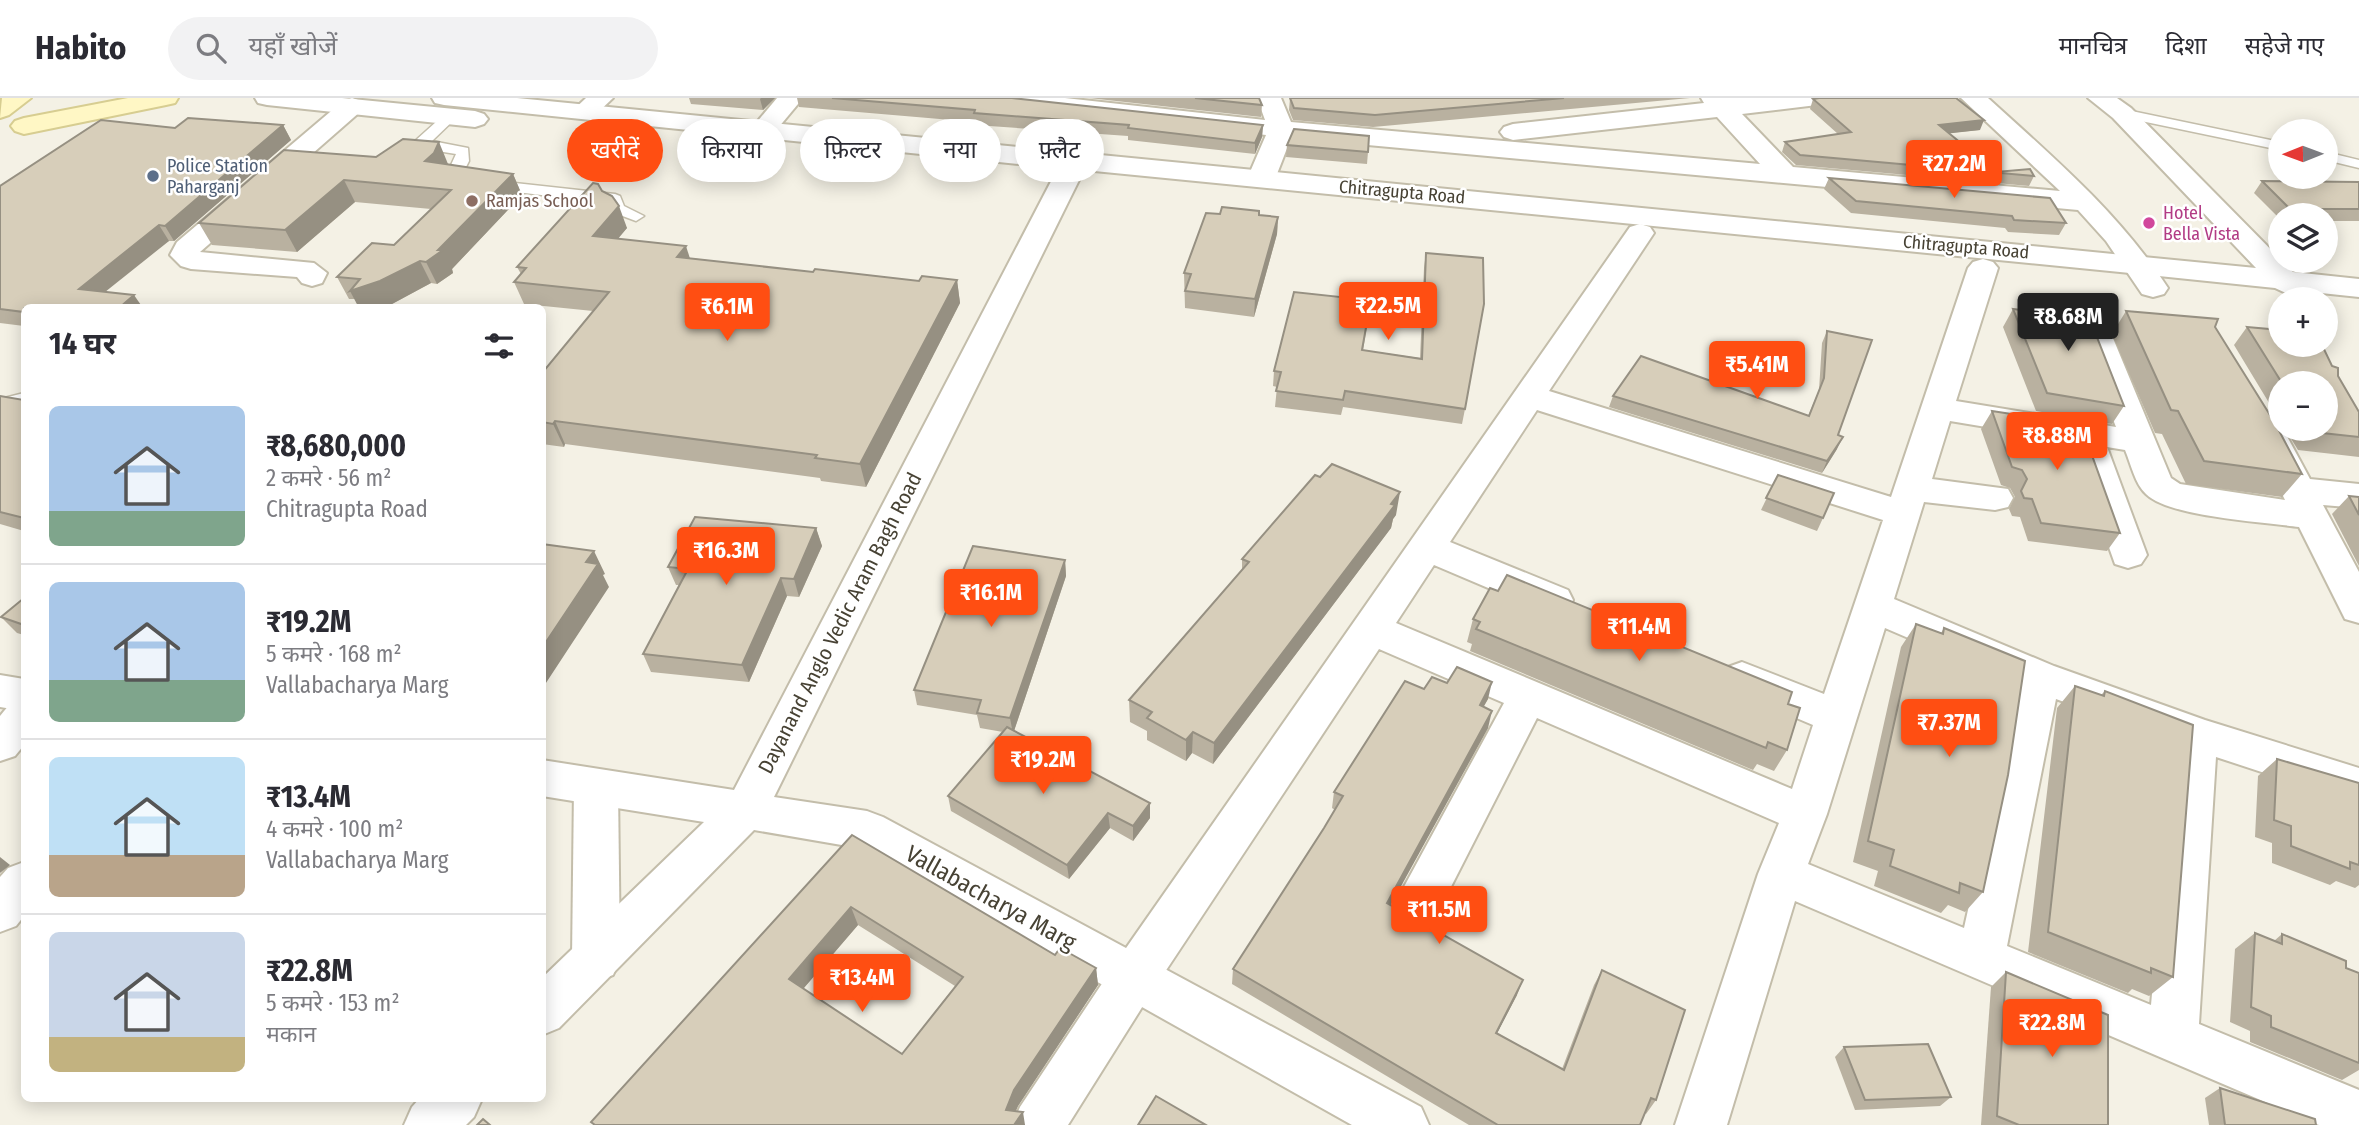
<!DOCTYPE html>
<html lang="hi">
<meta charset="utf-8">
<style>
body{margin:0;font-family:"Fira Sans Condensed","Noto Sans Devanagari",sans-serif;background:#f2f2f3;color:#2b2b33;height:100vh;display:flex;flex-direction:column;font-size:26px;white-space:nowrap}
*{box-sizing:border-box;margin:0}
p{font-size:23px;color:#7c7c81}
.icon{flex:none;width:38px;height:38px;fill:none;stroke:currentColor;stroke-width:2;stroke-linecap:round;stroke-linejoin:round}
.map{position:relative;flex:1;overflow:hidden}
.sheet{position:absolute;left:21px;top:206px;width:525px;height:798px;display:flex;flex-direction:column;background:#fff;border-radius:10px;box-shadow:0 4px 18px #0003}
.sheet>*{flex:none}
.guide{position:absolute;left:567px;top:21px;width:665px;height:63px;display:flex;gap:14px}
.needle{width:46px;rotate:269deg}
.tools{position:absolute;left:2268px;top:21px;display:grid;gap:14px}
.tools a{display:grid;place-items:center;width:70px;height:70px;border-radius:50%;background:#fff;box-shadow:0 4px 18px #0003;font-size:35px}
.price{position:absolute;translate:-50% -60px;padding:0 16px;border-radius:7px;background:#ff4e12;color:#fff;font-size:23px;line-height:46px;filter:drop-shadow(0 2px 4px #0008)}
.price::after{content:'';position:absolute;left:50%;top:42px;width:21px;height:16px;margin-left:-10px;background:inherit;clip-path:polygon(0 0,100% 0,50% 100%)}
.price.current{background:#222;color:#fff}
ul{padding:0;list-style:none}
li{display:flex;align-items:center;gap:21px;height:175px;padding:0 28px}
li+li{border-top:2px solid #e1e1e2}
li span{display:grid;place-items:center;flex:none;width:196px;height:140px;border-radius:10px;color:#555}
li>.icon{margin-inline-start:auto}
span .icon{width:84px;height:84px;fill:#fffc;stroke-width:1}
li b{font-size:30px}
h2{display:flex;justify-content:space-between;align-items:center;height:84px;padding:0 28px;font-size:30px}
.chip{padding:0 24px;border-radius:32px;background:#fff;box-shadow:0 4px 18px #0003;font-size:24px;line-height:63px}
.chip.current{background:#ff4e12;color:#fff}
header{display:flex;align-items:center;gap:42px;box-sizing:border-box;height:98px;padding:0 35px;background:#fff;border-bottom:2px solid #e1e1e2}
header strong{font-size:33px}
nav{display:flex;gap:38px;margin-inline-start:auto;font-size:24px}
.search{width:490px;height:63px;background:#f2f2f3;display:flex;align-items:center;gap:18px;box-sizing:border-box;padding:0 24px;border-radius:38px;color:#7c7c81;font-size:26px}
.map>svg:first-child{display:block}
</style>
<header>
<strong>Habito</strong>
<div class="search"><svg class="icon" aria-label="search" viewBox="0 0 24 24"><circle cx="10" cy="10" r="6"/><path d="M15 15l6 6"/></svg>यहाँ खोजें</div>
<nav><a>मानचित्र</a><a>दिशा</a><a>सहेजे गए</a></nav>
</header>
<div class="map">
<svg width="2359" height="1027" viewBox="0 0 2359 1027">
<rect width="100%" height="100%" fill="#f4f1e5"/>
<g fill="none" stroke-linecap="round" stroke-linejoin="round">
<defs>
<g id="service">
<path d="M2122,11l158,33v8l-163,-34 -2,-3z"/>
<path d="M446,15l12,3 -26,25 36,7 1,13 -8,16 154,17 5,2 4,10 20,10 -8,5 -24,-9 -4,-9 -159,-19 -3,-8 10,-22 -25,-4 -18,3 -7,-4z"/>
<path d="M2326,54l33,8v8l-33,-8z"/>
<path d="M24,295v12l-24,6v-12z"/>
</g>
<g id="minor">
<path d="M352,0l9,3 4,5 -4,5 -161,141 114,11 13,10 -5,10 -10,3 -10,-3 -5,-6 -106,-8 -10,-3 -11,-11 7,-13 166,-141z"/>
<path d="M586,0h27l-21,20h-18l-4,-5z"/>
<path d="M777,0h26l-30,36h-18l-4,-5z"/>
<path d="M983,0h82l200,22 -8,-22h24l10,24 469,42 -43,-47 -204,23 -9,-3 -4,-5 4,-5 9,-3 191,-21 -3,-5h128l-3,5 -9,2 -75,9 51,53 267,24 -99,-93h27c66,60 131,115 180,190l-4,6 -11,3 -11,-3 -36,-53 -28,-31 -787,-72 -16,41 -4,6h-20l-4,-6 19,-44 -271,-30 -9,-2z"/>
<path d="M1640,126l10,3 4,6 -105,158 342,106 77,-229 5,-6 10,-3 10,3 5,6 -42,133 160,26 -38,-96 5,-7 11,-2 11,2 5,7 61,147 9,6 105,16 -31,-63 5,-8 12,-3 12,3 27,50 49,5v24l-36,-3 36,67v51l-14,-4 -46,-92c-35,-5 -130,-10 -153,-33 -11,-10 -15,-30 -21,-44l-18,-3 40,108 -6,9 -13,4 -13,-4 -44,-123 -121,-20 -18,58 76,10 5,9 -5,9 -13,3 -71,-8 -30,97 160,67 151,54 154,48v36l-143,-47 -17,267 160,66v35h-40l-524,-224 -68,224h-52l83,-251 21,-51 -242,-105 -106,208 -16,6 -16,-6 -7,-15 7,-15 105,-193 -125,-54 -228,344 -83,132h-56l8,-18 97,-146 513,-734zM1537,312l346,110 -59,174 -82,-32 -14,5 -6,11 6,11 85,36 -21,64 -396,-166 38,-58 106,45 14,4 14,-4 5,-10 -5,-10 -118,-48zM1885,530l133,57 -54,243 -156,-64 19,-50zM2056,601l119,44 -24,262 -144,-59z"/>
<path d="M24,603v44l-9,11 -15,5v-45l9,-11z"/>
<path d="M596,671l15,5 7,13 2,172 -7,16 -17,6 -17,-6 -7,-16 2,-172 7,-13z"/>
<path d="M24,764v54l-8,10 -16,6v-55l8,-9z"/>
</g>
<g id="tertiary">
<path d="M255,0h87l133,13 9,3 4,5 -4,5 -9,3 -208,-22 -9,-2z"/>
<path d="M432,0h85l1739,170 -143,-150 -25,-20h29l14,10 162,164 66,7v18l-57,-6 -12,4 -15,-7 -155,-16 -1036,-102 -310,627 93,14 16,6 538,290 8,18h-77l-493,-277 -105,-18 -195,198 -17,7v-57l162,-156 -162,-26v-36l192,30 324,-622 -614,-63 -9,-2z"/>
<path d="M0,577l24,4v32l-24,-4z"/>
<path d="M419,1001h63l-8,18 -8,8h-62l8,-18z"/>
</g>
<g id="secondary">
<path d="M31,0l-22,17 -9,3 2,-20z"/>
<path d="M128,0h50l-3,5 -9,2 -142,29 -9,-3 -4,-5 4,-5 9,-3z"/>
</g>
</defs>
<use href="#service" stroke="#c3bdaa" stroke-width="3"/>
<use href="#minor" stroke="#c3bdaa" stroke-width="4"/>
<use href="#tertiary" stroke="#c3bdaa" stroke-width="4"/>
<use href="#secondary" stroke="#d7cd91" stroke-width="4"/>
<use href="#service" fill="#fff" fill-rule="evenodd"/>
<use href="#minor" fill="#fff" fill-rule="evenodd"/>
<use href="#tertiary" fill="#fff" fill-rule="evenodd"/>
<use href="#secondary" fill="#fff7c5" fill-rule="evenodd"/>
</g>
<g fill="#b9b1a0" fill-rule="evenodd">
<path d="M689,0h86l-12,12 -72,-6z"/>
<path d="M797,0h215l251,27 -1,12 -7,17 -127,-14v-4l-153,-11v-3l-176,-15z"/>
<path d="M1089,0h170l3,7 -1,12z"/>
<path d="M1290,0h400l-317,29 -80,-7 -4,-10z"/>
<path d="M1813,1l167,31 -31,3 47,39 38,4 -5,10 -233,-21 -14,-13 3,-10 53,-8 -28,-25z"/>
<path d="M283,27l8,15 -117,101h-5l-145,67v18l-24,-3v-137l175,-58z"/>
<path d="M1287,47l81,7 -1,12 -81,-7z"/>
<path d="M284,52l164,14 65,10 9,21 -70,74 1,4 -16,11 -6,-1 -39,21 -13,4h-20l-4,-9h-6l-12,-22 57,-32 37,-36 -76,-7 -58,50 -85,-7 -13,-22z"/>
<path d="M1829,80l237,45 -7,12 -51,-3 -3,-4 -154,-15 -27,-24z"/>
<path d="M2262,83l97,1v39h-33v-6h-46v4l-26,-26z"/>
<path d="M602,93l25,37 -9,10 72,20 123,14 106,9 38,-1 3,23 -94,184 -45,-6 -1,-3 -255,-34 -1,3 -22,-3v-71l51,-62 -69,-7 -10,-22 7,-8 -4,-7z"/>
<path d="M1259,113v4l19,2 -1,17 -23,83 -69,-9 -1,-35 36,-59z"/>
<path d="M1426,155l39,156 -3,15 -119,-17 -2,8 -66,-8 2,-20 -4,-1 1,-15 76,-69 18,18 -5,30 57,8 4,-90z"/>
<path d="M2026,205l98,103 -12,18 -76,-13 -33,-84 10,-18 8,1z"/>
<path d="M2126,213l89,16 87,147 -20,23 -96,-13 -24,-50 -7,-1 -43,-99z"/>
<path d="M2247,229l85,39 27,46v45l-61,-7 -13,-21h41v-46h-46v38l-46,-76z"/>
<path d="M1827,233l11,104 -1,14 -15,24 -213,-66 4,-11 195,20 11,-26 3,-47z"/>
<path d="M0,298l24,4v131l-24,-7z"/>
<path d="M1992,313l128,122 -13,18 -79,-10 -8,-24 -8,-1 -3,-7 6,-12 -5,-9 -9,-3 -20,-56z"/>
<path d="M1778,377l45,43 -6,13 -56,-21z"/>
<path d="M2349,398l10,1v69l-27,-52z"/>
<path d="M1396,417l-3,4 -2,9 -178,236 -21,-11 -6,8 -39,-21v-9l-17,-9 -1,-22 113,-130v-11z"/>
<path d="M816,430l6,18 -23,51 -12,-1 -38,86 -98,-10 -8,-18 36,-69h-3l-8,-18z"/>
<path d="M1065,462l1,16 -52,155 136,87 -17,23 -23,-13 -41,51 -118,-68 -3,-15 55,-64 -23,-4 -3,-13 -60,-10 -3,-15z"/>
<path d="M24,500v37l-7,-2 -16,-16z"/>
<path d="M1473,521l315,85 -1,46 -13,21 -17,-7 -4,6 -283,-119 2,-7 -5,-2z"/>
<path d="M1916,526l25,9 3,-5 39,264 -18,20 -17,-7 -7,8 -67,-27 4,-15 -25,-9 48,-215z"/>
<path d="M1447,585l41,16 -5,8 5,21 -98,177 127,90 -20,38 65,36 32,-84 8,-15 54,130 -10,14 -1,-1 -5,12h-171l-237,-141 1,-15 91,-141 11,-18 -3,-2 2,-16 90,-103z"/>
<path d="M2075,588l26,9 4,-4 68,286 -24,19 -17,-7 -4,4 -100,-41 29,-244z"/>
<path d="M2277,661l82,24v102l-4,3 -19,-7 -6,4 -58,-22v-20l-17,-6 3,-61z"/>
<path d="M852,737l203,120 41,13 2,17 -80,121 -3,5 10,14h-431l-3,-3zM858,827l97,61 -53,68 -99,-65z"/>
<path d="M2255,835l19,8 8,-7 64,34 13,5v97l-17,10 -92,-38v-11l-20,-9 5,-73z"/>
<path d="M2006,874l102,153h-127l10,-138z"/>
<path d="M1844,949l107,50 -11,9 -85,4 -20,-53z"/>
<path d="M2220,990l96,37h-107l-4,-27z"/>
</g>
<g fill="#969082">
<path d="M761,0h14l-12,12 -3,-11z"/>
<path d="M1984,22l-4,10 -45,5 4,-10z"/>
<path d="M283,27l8,15 -117,101 -9,-15z"/>
<path d="M1263,27l-1,12 -7,17v-11z"/>
<path d="M439,44l9,22 -4,11 -19,-14z"/>
<path d="M513,76l9,21 -70,74 1,4 -16,11 -11,-22z"/>
<path d="M344,82l11,22 -58,50 -12,-22z"/>
<path d="M619,108l8,22 -25,30 -9,-22z"/>
<path d="M1278,119l-1,17 -23,83 1,-18z"/>
<path d="M159,127l10,16 -79,63 -11,-15z"/>
<path d="M686,148l7,22 -16,-11z"/>
<path d="M420,163l11,22 -39,21 -13,4h-20l-9,-17z"/>
<path d="M957,182l3,23 -94,184 -6,-23z"/>
<path d="M134,197l9,13h-24z"/>
<path d="M555,323l10,23 -1,3 -11,-23z"/>
<path d="M1843,339l-6,12 -15,24 5,-12z"/>
<path d="M1400,394l-4,23 -3,4 -2,9 -178,236 1,-21z"/>
<path d="M816,430l6,18 -23,51 -5,-18z"/>
<path d="M594,453l11,23 -2,1 6,12 -67,102v-41l44,-86z"/>
<path d="M1065,462l1,16 -53,158 -3,-16z"/>
<path d="M781,480l6,18 -38,86 -7,-17z"/>
<path d="M1492,584l-4,17 -13,23 5,-17z"/>
<path d="M1492,613l-4,17 -105,191 4,-16z"/>
<path d="M1193,634l-1,21 -6,8v-21z"/>
<path d="M1150,705v15l-17,23v-15z"/>
<path d="M1108,715l2,15 -41,51 -2,-14z"/>
<path d="M0,759l10,8 -10,8z"/>
<path d="M851,809l7,18 -61,71 -8,-17z"/>
<path d="M1096,870l2,17 -80,121 -8,19 -4,-15 8,-20z"/>
<path d="M1523,882l-6,15 -27,52 6,-14z"/>
<path d="M1023,1014l2,13h-11z"/>
</g>
<g fill="#d7ceba" stroke="#969082" stroke-width="2" fill-rule="evenodd">
<path d="M832,0h180l251,27 -8,18 -127,-15 1,-3 -155,-12 1,-3z"/>
<path d="M1195,0h64l3,7z"/>
<path d="M1290,0h274l-189,17 -81,-7z"/>
<path d="M1819,0h137l28,22 -45,5 57,47 34,-3 4,7 -234,-21 -15,-13 66,-10 -38,-33z"/>
<path d="M188,20l95,7 -118,101 -6,-1 -80,64 55,6 -15,13h-95v4l-24,-3v-123l101,-66 74,8z"/>
<path d="M1294,31l75,7 -1,16 -81,-7z"/>
<path d="M403,41l36,3 -5,11 -9,8 88,13 -75,76h5l-17,12 -6,-1 -40,20 -30,10 10,-12 -23,-2 35,-34 22,2 57,-55 -107,-10 -59,50 -86,-7 85,-73 92,7z"/>
<path d="M1829,80l221,20 16,25 -52,-3 -2,-4 -156,-15z"/>
<path d="M2262,83l97,1v27h-69z"/>
<path d="M593,85l5,1 4,7 10,5 7,10 -26,30 93,10 -9,11 136,15 2,-3 104,12 3,-5 35,4 -97,184 -45,-6 2,-3 -262,-34 -2,3 -11,-2v-49l67,-81 -95,-10 12,-14 -9,-1z"/>
<path d="M1222,109l37,4v4l19,2 -23,82 -70,-8 6,-17 -7,-1 22,-60 14,1z"/>
<path d="M1426,155l57,5 1,46 -19,105 -120,-18 -2,9 -67,-9 5,-19 -7,-1 20,-79 56,6 -1,4 21,3 -8,45 60,9z"/>
<path d="M2026,205l44,4 2,4 15,1 37,94 -77,-13 -34,-84 16,2z"/>
<path d="M2126,213l92,8 -3,8 60,96 27,51 -98,-13 -26,-50 -7,-1z"/>
<path d="M2247,229l33,3v15h42l10,21 6,2v8l21,36v25l-46,-5 -2,-3h15v-46h-44z"/>
<path d="M1827,233l45,9 -34,95 5,2 -16,24 -214,-65 28,-40 168,60 15,-38z"/>
<path d="M0,298l24,4v118l-24,-6z"/>
<path d="M1992,313l89,14 39,108 -79,-10 -9,-24 -8,-1 -3,-7 6,-12 -5,-9 -10,-3z"/>
<path d="M1332,366l68,28 -9,12 4,1 -181,238 -21,-11 -7,8 -39,-22 5,-6 -23,-12 120,-138 -7,-3 73,-84 5,2z"/>
<path d="M1778,377l56,18 -11,25 -57,-20z"/>
<path d="M2349,398l10,1v18z"/>
<path d="M695,419l121,11 -22,51 -13,-1 -39,87 -99,-11 45,-85 -20,-2z"/>
<path d="M542,446l52,7 -8,11 12,2 -56,84z"/>
<path d="M973,448l92,14 -55,158 -33,-5 4,-13 -67,-10z"/>
<path d="M1507,477l285,117 -4,12 12,4 -13,42 -19,-8 -2,6 -290,-119 4,-7 -7,-3 17,-31 8,3z"/>
<path d="M24,500v27l-23,-8z"/>
<path d="M1916,526l27,10 1,-6 81,33 -17,114 -25,117 -23,-9 -1,10 -69,-27 4,-16 -26,-9z"/>
<path d="M1457,569l35,15 -12,23 12,6 -105,192 136,77 -27,53 68,37 38,-100 83,40 -29,90 -5,-2 -11,27h-142l-265,-156 91,-141 19,-32 -9,-4 71,-111 19,8 8,-12 15,6z"/>
<path d="M2075,588l29,10 1,-5 88,34 -20,252 -22,-9v5l-103,-41z"/>
<path d="M1007,629l143,76 -17,23 -25,-13 -41,52 -119,-69z"/>
<path d="M2277,661l82,24v82l-9,-3v7l-59,-23v-20l-17,-6z"/>
<path d="M852,737l203,120 5,-7 36,20 -82,122 -8,20 17,2 -9,13h-419l-4,-3zM851,809l112,70 -61,77 -113,-75z"/>
<path d="M2255,835l27,11v-10l64,27v7l13,5v90l-88,-36v-11l-20,-9z"/>
<path d="M2006,874l102,43v110h-89l-22,-9z"/>
<path d="M1928,946l23,53 -86,3 -21,-53z"/>
<path d="M2220,990l95,31 1,6h-91z"/>
<path d="M1156,998l50,29h-68z"/>
<path d="M483,1021l7,6h-13z"/>
</g>
<circle fill="#5c6f8a" stroke="#fff" stroke-width="2.5" cx="153" cy="78" r="7"/>
<circle fill="#8d6e63" stroke="#fff" stroke-width="2.5" cx="472" cy="103" r="7"/>
<circle fill="#d1479c" stroke="#fff" stroke-width="2.5" cx="2149" cy="125" r="7"/>
<g text-anchor="middle" dominant-baseline="central" stroke-width="5" stroke-linejoin="round" paint-order="stroke">
<g font-size="18" fill="#4e5e75" stroke="#fff" text-anchor="start">
<text x="167" y="68">Police Station<tspan x="167" dy="21">Paharganj</tspan></text>
</g>
<g font-size="18" fill="#474234" stroke="#fff">
<text transform="translate(1402 94) rotate(5)">Chitragupta Road</text>
<text transform="translate(1966 149) rotate(5)">Chitragupta Road</text>
</g>
<g font-size="18" fill="#785e54" stroke="#fff" text-anchor="start">
<text x="486" y="103">Ramjas School</text>
</g>
<g font-size="18" fill="#b23c85" stroke="#fff" text-anchor="start">
<text x="2163" y="115">Hotel<tspan x="2163" dy="21">Bella Vista</tspan></text>
</g>
<g font-size="21" fill="#474234" stroke="#fff">
<text transform="translate(840 525) rotate(-63)">Dayanand Anglo Vedic Aram Bagh Road</text>
</g>
<g font-size="24" fill="#474234" stroke="#fff">
<text transform="translate(991 800) rotate(29)">Vallabacharya Marg</text>
</g>
</g>
</svg>
<div class="tools">
<a><svg class="needle" viewBox="-14 -14 28 28"><path d="M0-13l5 13h-10z" fill="#e53935"/><path d="M0 13l5-13h-10z" fill="#7c7c81"/></svg></a>
<a><svg class="icon" aria-label="layers" viewBox="0 0 24 24"><path d="M12 4l9 5-9 5-9-5zM3 14l9 5 9-5"/></svg></a>
<a>+</a>
<a>−</a>
</div>
<b class="price" style="left:1954px;top:102px">₹27.2M</b>
<b class="price" style="left:1388px;top:244px">₹22.5M</b>
<b class="price" style="left:727px;top:245px">₹6.1M</b>
<b class="price current" style="left:2068px;top:255px">₹8.68M</b>
<b class="price" style="left:1757px;top:303px">₹5.41M</b>
<b class="price" style="left:2057px;top:374px">₹8.88M</b>
<b class="price" style="left:726px;top:489px">₹16.3M</b>
<b class="price" style="left:991px;top:531px">₹16.1M</b>
<b class="price" style="left:1639px;top:565px">₹11.4M</b>
<b class="price" style="left:1949px;top:661px">₹7.37M</b>
<b class="price" style="left:1043px;top:698px">₹19.2M</b>
<b class="price" style="left:1439px;top:848px">₹11.5M</b>
<b class="price" style="left:862px;top:916px">₹13.4M</b>
<b class="price" style="left:2052px;top:961px">₹22.8M</b>
<div class="guide">
<a class="chip current">खरीदें</a>
<a class="chip">किराया</a>
<a class="chip">फ़िल्टर</a>
<a class="chip">नया</a>
<a class="chip">फ़्लैट</a>
</div>
<section class="sheet">
<h2>14 घर<svg class="icon" aria-label="filters" viewBox="0 0 24 24"><path d="M4 7h16M4 17h16"/><circle cx="9" cy="7" r="2"/><circle cx="15" cy="17" r="2"/></svg></h2>
<ul>
<li><span style="background:linear-gradient(#a9c7e8 75%,#7fa58c 0)"><svg class="icon" aria-label="home" viewBox="0 0 24 24"><path d="M3 11l9-7 9 7M6 9v11h12V9"/></svg></span><div><b>₹8,680,000</b><p>2 कमरे · 56 m²</p><p>Chitragupta Road</p></div></li>
<li><span style="background:linear-gradient(#a9c7e8 70%,#7fa58c 0)"><svg class="icon" aria-label="home" viewBox="0 0 24 24"><path d="M3 11l9-7 9 7M6 9v11h12V9"/></svg></span><div><b>₹19.2M</b><p>5 कमरे · 168 m²</p><p>Vallabacharya Marg</p></div></li>
<li><span style="background:linear-gradient(#bfe0f5 70%,#b9a48a 0)"><svg class="icon" aria-label="home" viewBox="0 0 24 24"><path d="M3 11l9-7 9 7M6 9v11h12V9"/></svg></span><div><b>₹13.4M</b><p>4 कमरे · 100 m²</p><p>Vallabacharya Marg</p></div></li>
<li><span style="background:linear-gradient(#c9d6e8 75%,#c2b280 0)"><svg class="icon" aria-label="home" viewBox="0 0 24 24"><path d="M3 11l9-7 9 7M6 9v11h12V9"/></svg></span><div><b>₹22.8M</b><p>5 कमरे · 153 m²</p><p>मकान</p></div></li>
</ul>
</section>
</div>
